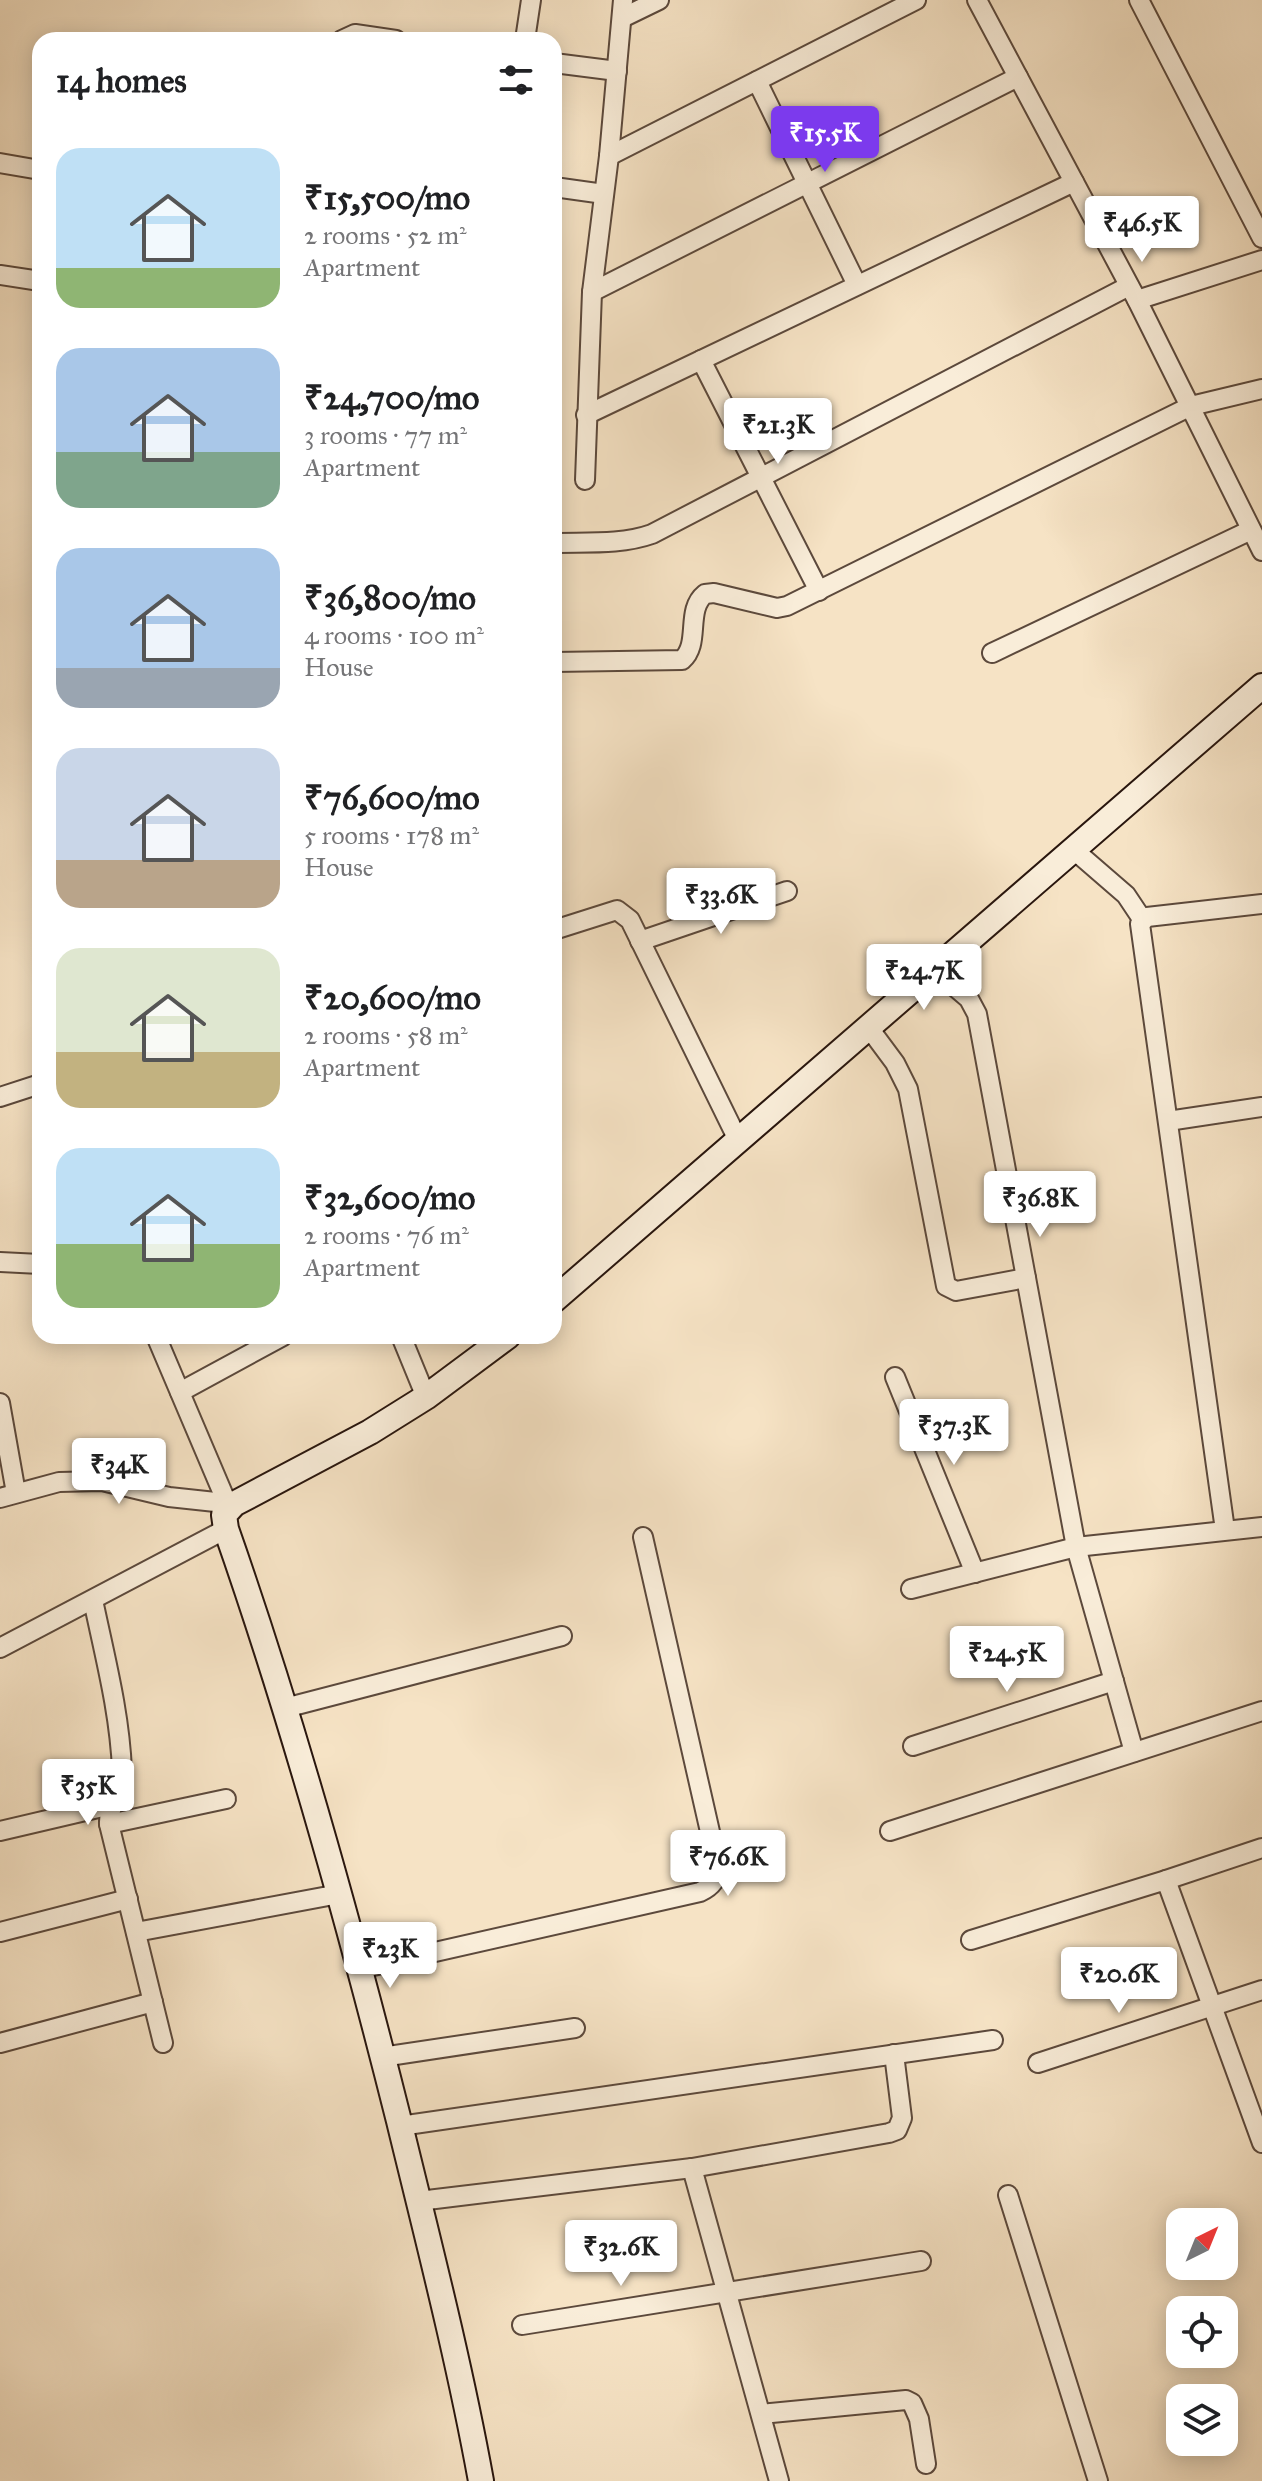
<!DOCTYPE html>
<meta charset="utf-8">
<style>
body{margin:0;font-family:"IM FELL Great Primer",serif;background:#f2f2f2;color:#202124;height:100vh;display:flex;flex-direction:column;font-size:30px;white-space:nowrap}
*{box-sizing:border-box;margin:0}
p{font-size:26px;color:#757577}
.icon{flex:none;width:44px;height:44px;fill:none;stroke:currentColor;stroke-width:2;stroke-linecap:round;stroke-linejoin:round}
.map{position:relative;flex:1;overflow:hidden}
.sheet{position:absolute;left:32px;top:32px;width:530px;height:1312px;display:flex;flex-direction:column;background:#fff;border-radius:24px;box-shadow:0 4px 20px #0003}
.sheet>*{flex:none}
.needle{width:52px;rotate:43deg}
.buttons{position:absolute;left:1166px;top:2208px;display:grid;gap:16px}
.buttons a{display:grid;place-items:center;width:72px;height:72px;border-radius:16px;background:#fff;box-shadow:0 4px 20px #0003;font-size:40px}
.price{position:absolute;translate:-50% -68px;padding:0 18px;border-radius:8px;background:#fff;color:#222;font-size:26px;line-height:52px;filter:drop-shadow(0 2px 4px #0008)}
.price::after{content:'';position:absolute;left:50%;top:48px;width:24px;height:18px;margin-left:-12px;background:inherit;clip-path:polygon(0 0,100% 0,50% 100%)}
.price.on{background:#7c3aed;color:#fff}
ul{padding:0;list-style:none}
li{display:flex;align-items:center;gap:24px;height:200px;padding:0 24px}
li span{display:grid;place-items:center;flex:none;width:224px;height:160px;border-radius:24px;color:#555}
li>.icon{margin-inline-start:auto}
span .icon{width:96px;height:96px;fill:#fffc;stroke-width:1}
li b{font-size:34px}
h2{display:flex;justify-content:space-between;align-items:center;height:96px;padding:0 24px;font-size:34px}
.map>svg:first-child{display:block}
</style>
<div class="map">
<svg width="1262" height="2481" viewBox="0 0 1262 2481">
<rect width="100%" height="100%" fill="#f6e3c5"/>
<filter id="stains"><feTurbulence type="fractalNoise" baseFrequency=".0025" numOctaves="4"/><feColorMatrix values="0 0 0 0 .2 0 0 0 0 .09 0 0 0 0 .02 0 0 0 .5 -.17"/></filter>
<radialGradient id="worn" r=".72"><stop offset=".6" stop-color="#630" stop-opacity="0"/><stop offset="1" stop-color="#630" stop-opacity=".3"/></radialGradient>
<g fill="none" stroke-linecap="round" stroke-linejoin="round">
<defs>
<g id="street">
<path d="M977,0l160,300 125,251"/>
<path d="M1139,0l123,238"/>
<path d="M622,18l37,-18"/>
<path d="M342,40l13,-6 41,6"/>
<path d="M525,40l6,-40"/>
<path d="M554,63l63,8"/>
<path d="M757,81l100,204"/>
<path d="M609,156l307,-156"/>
<path d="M0,163l40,7"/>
<path d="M554,187l50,7"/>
<path d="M0,275l40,6"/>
<path d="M592,292l426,-215"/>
<path d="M1137,300l125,-40"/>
<path d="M701,360l118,231"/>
<path d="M586,415l488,-233"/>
<path d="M585,480l7,-188 17,-136 14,-156"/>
<path d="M554,543c33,-1 67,2 98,-9l477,-248"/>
<path d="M992,653l259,-123"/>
<path d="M554,662l128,-2c19,-16 3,-50 23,-66l9,-1 63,15 10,-2 404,-200 71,-17"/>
<path d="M1074,850l52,45 16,24"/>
<path d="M554,930l63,-20 13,10 109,222"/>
<path d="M640,941l147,-50"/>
<path d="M935,970l34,29 8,15 99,533 58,205"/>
<path d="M869,1028l26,35 13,26 38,197 10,5 70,-13"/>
<path d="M0,1097l40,-13"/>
<path d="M1168,1121l94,-14"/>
<path d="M0,1262l40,2"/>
<path d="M156,1336l71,167"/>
<path d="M401,1336l25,61"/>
<path d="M895,1377l80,196"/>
<path d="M180,1392l103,-56"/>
<path d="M0,1403l16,90"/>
<path d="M0,1498l59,-16 43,-1 67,16 65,7"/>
<path d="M1225,1530l-85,-606 7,-7 115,-13"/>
<path d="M911,1589l165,-42 186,-20"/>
<path d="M93,1600c12,57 27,114 29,171 1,20 -14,34 -13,53l54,219"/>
<path d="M0,1648l226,-119"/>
<path d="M285,1708l277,-72"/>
<path d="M913,1746l201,-65"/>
<path d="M109,1824l117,-25"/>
<path d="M0,1831l111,-26"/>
<path d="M890,1831l372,-120"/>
<path d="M1166,1880l96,-32"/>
<path d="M0,1932l128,-33"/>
<path d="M136,1932l203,-38"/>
<path d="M971,1940l195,-60 96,263"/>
<path d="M360,1969l340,-77c13,-6 16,-12 18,-25l-75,-330"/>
<path d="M0,2043l153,-41"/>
<path d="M382,2057l193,-29"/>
<path d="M1038,2063l224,-73"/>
<path d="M400,2126l593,-86"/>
<path d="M692,2168l87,313"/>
<path d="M1008,2195l90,286"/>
<path d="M419,2201l273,-33 197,-35 8,-3 5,-12 -8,-64"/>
<path d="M522,2325l399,-64"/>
<path d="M761,2414l145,-14 6,3 7,16 7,45"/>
</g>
<g id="secondary">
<path d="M554,1300l708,-614"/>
<path d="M481,2481c-22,-121 -53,-241 -82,-360 -50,-199 -105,-398 -173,-592l-2,-14 10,-11 136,-72 56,-35 82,-61"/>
</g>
</defs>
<use href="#street" stroke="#5c493c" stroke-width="22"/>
<use href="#secondary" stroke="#29160e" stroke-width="28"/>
<use href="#street" stroke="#f9edd9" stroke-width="18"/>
<use href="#secondary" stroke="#f9edd9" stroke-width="24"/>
</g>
<rect width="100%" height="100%" filter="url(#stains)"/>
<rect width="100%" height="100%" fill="url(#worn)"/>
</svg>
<div class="buttons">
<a><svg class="needle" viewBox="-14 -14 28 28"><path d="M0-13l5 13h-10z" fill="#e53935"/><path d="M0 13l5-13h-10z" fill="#757577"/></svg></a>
<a><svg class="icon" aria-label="locate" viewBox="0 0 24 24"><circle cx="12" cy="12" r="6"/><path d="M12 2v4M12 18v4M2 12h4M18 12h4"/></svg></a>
<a><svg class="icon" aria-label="layers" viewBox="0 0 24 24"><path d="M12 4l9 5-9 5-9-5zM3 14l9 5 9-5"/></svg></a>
</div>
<b class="price on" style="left:825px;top:174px">₹15.5K</b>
<b class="price" style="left:1142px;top:264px">₹46.5K</b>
<b class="price" style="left:778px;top:466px">₹21.3K</b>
<b class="price" style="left:721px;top:936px">₹33.6K</b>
<b class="price" style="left:924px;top:1012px">₹24.7K</b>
<b class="price" style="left:1040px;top:1239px">₹36.8K</b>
<b class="price" style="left:954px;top:1467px">₹37.3K</b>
<b class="price" style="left:119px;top:1506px">₹34K</b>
<b class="price" style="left:1007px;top:1694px">₹24.5K</b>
<b class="price" style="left:88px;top:1827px">₹35K</b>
<b class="price" style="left:728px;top:1898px">₹76.6K</b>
<b class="price" style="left:390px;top:1990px">₹23K</b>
<b class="price" style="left:1119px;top:2015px">₹20.6K</b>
<b class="price" style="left:621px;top:2288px">₹32.6K</b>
<section class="sheet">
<h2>14 homes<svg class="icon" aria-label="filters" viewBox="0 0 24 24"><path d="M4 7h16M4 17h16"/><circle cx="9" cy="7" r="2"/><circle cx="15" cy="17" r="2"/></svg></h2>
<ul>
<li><span style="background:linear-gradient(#bfe0f5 75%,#8fb573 0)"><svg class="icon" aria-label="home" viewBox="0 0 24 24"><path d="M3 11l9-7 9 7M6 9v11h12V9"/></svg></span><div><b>₹15,500/mo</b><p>2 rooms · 52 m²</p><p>Apartment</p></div></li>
<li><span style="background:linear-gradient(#a9c7e8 65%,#7fa58c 0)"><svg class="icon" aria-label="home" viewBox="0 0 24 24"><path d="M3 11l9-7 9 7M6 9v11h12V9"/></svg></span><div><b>₹24,700/mo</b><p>3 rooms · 77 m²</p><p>Apartment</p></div></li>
<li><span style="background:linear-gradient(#a9c7e8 75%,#9aa5b1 0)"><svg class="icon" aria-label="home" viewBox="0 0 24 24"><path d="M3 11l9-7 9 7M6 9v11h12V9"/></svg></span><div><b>₹36,800/mo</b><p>4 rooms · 100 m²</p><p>House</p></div></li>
<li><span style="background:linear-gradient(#c9d6e8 70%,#b9a48a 0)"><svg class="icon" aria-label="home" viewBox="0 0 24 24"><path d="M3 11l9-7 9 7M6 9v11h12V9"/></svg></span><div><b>₹76,600/mo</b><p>5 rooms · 178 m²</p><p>House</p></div></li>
<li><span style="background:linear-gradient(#dfe7d0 65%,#c2b280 0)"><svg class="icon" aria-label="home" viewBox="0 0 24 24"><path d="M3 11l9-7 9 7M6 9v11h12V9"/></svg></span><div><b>₹20,600/mo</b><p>2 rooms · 58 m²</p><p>Apartment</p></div></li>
<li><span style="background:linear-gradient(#bfe0f5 60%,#8fb573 0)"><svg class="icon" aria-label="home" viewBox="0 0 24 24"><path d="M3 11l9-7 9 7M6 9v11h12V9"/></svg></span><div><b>₹32,600/mo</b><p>2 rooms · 76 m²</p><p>Apartment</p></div></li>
</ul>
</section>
</div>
